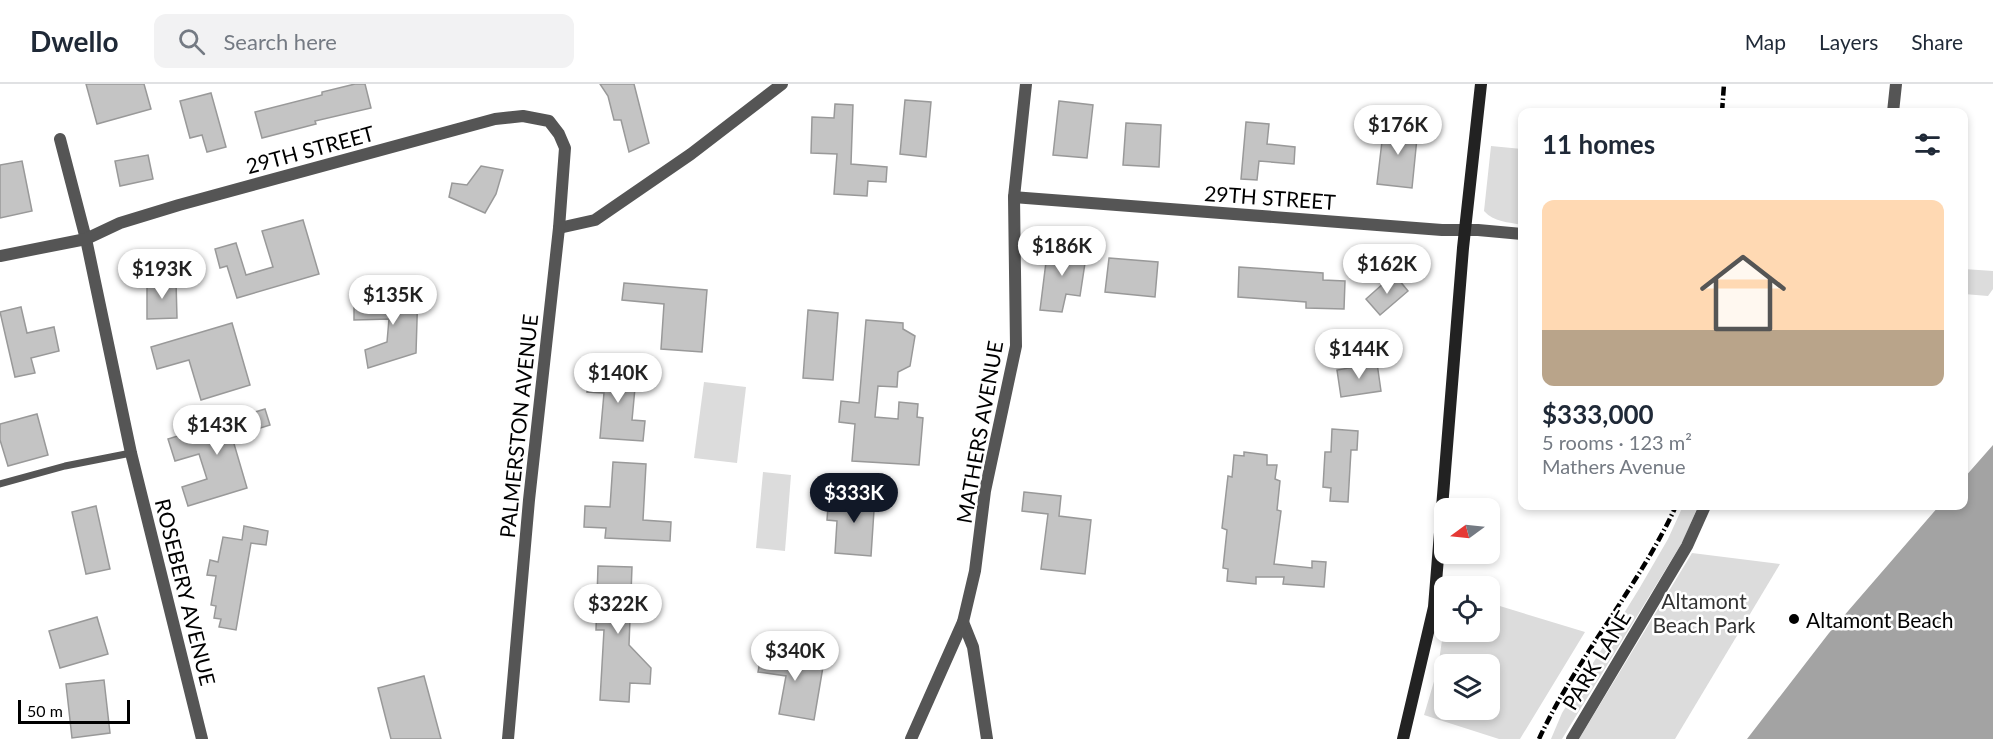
<!DOCTYPE html>
<meta charset="utf-8">
<style>
body{margin:0;font-family:Lato,sans-serif;background:#f2f2f3;color:#1f2937;height:100vh;display:flex;flex-direction:column;font-size:22px;white-space:nowrap}
*{box-sizing:border-box;margin:0}
p{font-size:20px;color:#747a83}
.icon{flex:none;width:33px;height:33px;fill:none;stroke:currentColor;stroke-width:2;stroke-linecap:round;stroke-linejoin:round}
.map{position:relative;flex:1;overflow:hidden}
.side{position:absolute;left:1518px;top:24px;width:450px;height:402px;display:flex;flex-direction:column;background:#fff;border-radius:12px;box-shadow:0 3px 9px #0003}
.side>*{flex:none}
.needle{width:39px;rotate:255deg}
.buttons{position:absolute;left:1434px;top:414px;display:grid;gap:12px}
.buttons a{display:grid;place-items:center;width:66px;height:66px;border-radius:12px;background:#fff;box-shadow:0 3px 9px #0003;font-size:30px}
.scale{position:absolute;left:18px;bottom:15px;width:112px;box-sizing:border-box;padding-left:6px;border:3px solid #000;border-top:0;font-size:16px;line-height:21px;white-space:nowrap;color:#000;-webkit-text-stroke:4px #fff;paint-order:stroke}
.price{position:absolute;translate:-50% -51px;padding:0 14px;border-radius:21px;background:#fff;color:#222;font-size:20px;line-height:39px;filter:drop-shadow(0 2px 3px #0008)}
.price::after{content:'';position:absolute;left:50%;top:36px;width:18px;height:14px;margin-left:-9px;background:inherit;clip-path:polygon(0 0,100% 0,50% 100%)}
.price.current{background:#111827;color:#fff}
ul{padding:0;list-style:none}
li{display:grid;align-content:center;gap:12px;height:318px;padding:0 24px}
li span{display:grid;place-items:center;height:186px;border-radius:12px;color:#555}
li>.icon{margin-inline-start:auto}
span .icon{width:108px;height:108px;fill:#fffc;stroke-width:1}
li b{font-size:26px}
h2{display:flex;justify-content:space-between;align-items:center;height:72px;padding:0 24px;font-size:26px}
header{display:flex;align-items:center;gap:36px;box-sizing:border-box;height:84px;padding:0 30px;background:#fff;border-bottom:2px solid #e0e1e3}
header strong{font-size:28px}
nav{display:flex;gap:33px;margin-inline-start:auto;font-size:21px}
.search{width:420px;height:54px;background:#f2f2f3;display:flex;align-items:center;gap:15px;box-sizing:border-box;padding:0 21px;border-radius:12px;color:#747a83;font-size:22px}
.map>svg:first-child{display:block}
</style>
<header>
<strong>Dwello</strong>
<div class="search"><svg class="icon" aria-label="search" viewBox="0 0 24 24"><circle cx="10" cy="10" r="6"/><path d="M15 15l6 6"/></svg>Search here</div>
<nav><a>Map</a><a>Layers</a><a>Share</a></nav>
</header>
<div class="map">
<svg width="1993" height="655" viewBox="0 0 1993 655">
<rect width="100%" height="100%" fill="#fff"/>
<g fill="#dcdcdc" fill-rule="evenodd">
<path d="M1491,62l31,3v76c-14,-3 -28,-3 -38,-14z"/>
<path d="M1964,185l29,2v18l-5,7 -24,-2z"/>
<path d="M704,298l42,5 -9,76 -43,-5z"/>
<path d="M763,388l28,3 -6,76 -29,-3z"/>
<path d="M1683,422h15l-15,35 -121,198h-11l11,-26 77,-124 29,-50z"/>
<path d="M1692,469l88,11 -105,175h-96z"/>
<path d="M1490,519l95,29 -65,107h-21l-75,-24 14,-47 6,-42v6h46zM1444,580h46v46h-46z"/>
</g>
<path fill="#a3a3a3" d="M1993,361v294h-246l82,-106 110,-127h25v-28z"/>
<g fill="#c4c4c4" stroke="#999" stroke-width="1.5">
<path d="M86,0h58l7,25 -54,15z"/>
<path d="M355,0h10l6,24 -56,13 1,3 -54,14 -7,-26 67,-17v-3z"/>
<path d="M600,0h34l15,59 -20,9 -8,-32h-7l-6,-24z"/>
<path d="M211,9l15,54 -19,5 -5,-17 -12,3 -10,-37z"/>
<path d="M905,16l26,2 -5,55 -26,-3z"/>
<path d="M1059,17l34,4 -6,53 -34,-3z"/>
<path d="M835,20l18,1 -2,59 36,3 -1,15 -18,-1 -1,15 -33,-2 3,-40 -26,-1 1,-36 22,1z"/>
<path d="M1246,38l23,2 -2,20 28,3 -1,17 -35,-3 -2,19 -16,-1z"/>
<path d="M1126,39l35,2 -2,42 -36,-2z"/>
<path d="M1384,40l34,4 -6,60 -35,-4z"/>
<path d="M148,71l5,24 -33,7 -5,-25z"/>
<path d="M22,77l10,50 -32,7v-53z"/>
<path d="M481,82l22,4 -7,24 -11,19 -36,-16 3,-14 15,2z"/>
<path d="M303,136l16,54 -82,24 -10,-32 -7,2 -5,-19 21,-6 10,32 27,-8 -11,-36z"/>
<path d="M1048,162l39,4 -7,46 -14,-2 -4,18 -22,-2z"/>
<path d="M1109,174l49,4 -3,35 -50,-5z"/>
<path d="M1239,183l84,6v7l22,1 -1,28 -38,-1v-6l-68,-5z"/>
<path d="M1394,190l14,17 -28,24 -14,-16z"/>
<path d="M176,197l1,37 -30,1v-37z"/>
<path d="M624,199l83,7 -5,62 -41,-3 3,-45 -42,-4z"/>
<path d="M418,204l-2,65 -48,15 -3,-18 22,-8 2,-23 -35,1v-12l25,-4 18,-13z"/>
<path d="M21,223l6,26 27,-6 5,24 -28,7 4,15 -20,4 -15,-65z"/>
<path d="M808,226l30,3 -5,67 -30,-2z"/>
<path d="M866,236l37,3v6l12,7 -5,30 -12,6 -1,15 -19,-1 -3,31 23,2 1,-17 19,2 -1,13 6,1 -4,47 -67,-4 3,-37 -16,-2 2,-21 18,2z"/>
<path d="M232,239l18,62 -49,15 -12,-40 -32,9 -6,-22z"/>
<path d="M1377,279l4,28 -40,6 -4,-27z"/>
<path d="M589,287l59,5 -1,13 -12,-1 -3,32 13,1 -2,20 -43,-3 4,-45 -17,-1z"/>
<path d="M265,325l5,16 -38,12 15,51 -59,18 -6,-19 25,-8 -8,-25 -24,7 -7,-22z"/>
<path d="M37,330l11,41 -40,11 -8,-26v-16z"/>
<path d="M1332,345l26,2 -1,19h-6l-3,52 -18,-1 1,-13 -8,-1 2,-35h6z"/>
<path d="M1244,368l23,3v10h10l-2,14 5,2 -3,29 4,1 -7,53 38,4v-7l14,1 -2,25 -41,-3 1,-7h-28v7l-29,-3 1,-12 -5,-1 4,-38 -5,-2 6,-52 4,1 2,-22 10,1z"/>
<path d="M613,378l33,2 -3,56 28,2 -1,19 -65,-3 1,-10 -22,-1 1,-21 25,1z"/>
<path d="M1024,408l37,4 -2,20 32,4 -6,54 -44,-5 7,-55 -26,-3z"/>
<path d="M842,409l33,2 -4,61 -36,-3 2,-32 -10,-1 1,-14 13,1z"/>
<path d="M96,422l14,63 -24,5 -14,-62z"/>
<path d="M244,442l24,5 -2,14 -15,-2 -15,87 -17,-3 2,-8 -7,-1 2,-12 -5,-1 5,-29 -9,-1 3,-15 8,2 5,-25 19,3z"/>
<path d="M598,482l34,1 -3,78 22,23 -1,16 -20,-1 -1,19 -29,-2 4,-70h-8z"/>
<path d="M97,533l11,37 -48,14 -11,-37z"/>
<path d="M762,566l62,11 -10,59 -35,-6 7,-38 -28,-4z"/>
<path d="M424,592l17,63h-50l-13,-51z"/>
<path d="M104,596l6,53 -38,5 -6,-54z"/>
</g>
<g fill="none" stroke-linecap="round" stroke-linejoin="round">
<path stroke="#555" stroke-width="7" d="M0,400l65,-18 66,-13"/>
<g stroke="#555" stroke-width="12">
<path d="M1893,28l3,-28"/>
<path d="M60,55l26,100 45,214 71,286"/>
<path d="M1014,113l428,33h36l44,4"/>
<path d="M559,144l36,-8 96,-66 91,-70"/>
<path d="M0,172l86,-17 34,-16 59,-18 316,-86 28,-3 26,5 10,13 6,14 -6,80 -30,272 -21,239"/>
<path d="M963,538l10,25 14,92"/>
<path d="M911,655l52,-117 12,-51 10,-80 31,-145 -2,-149 12,-113"/>
<path d="M1572,655l115,-193 18,-40"/>
</g>
<path stroke="#222" stroke-width="12" d="M1403,655l31,-132 29,-359 18,-164"/>
<g stroke="#000" stroke-width="4.5" stroke-dasharray="9 3 1.5 3" stroke-linecap="butt">
<path d="M1722,28l2,-28"/>
<path d="M1539,655c38,-82 99,-151 137,-233"/>
</g>
</g>
<circle fill="#000" stroke="#fff" stroke-width="2" cx="1794" cy="535" r="6"/>
<g text-anchor="middle" dominant-baseline="central" stroke-width="5" stroke-linejoin="round" paint-order="stroke">
<g font-size="21" fill="#000" stroke="#fff">
<text transform="translate(310 65) rotate(-15)">29TH STREET</text>
<text transform="translate(1270 113) rotate(4)">29TH STREET</text>
<text transform="translate(518 342) rotate(-84)">PALMERSTON AVENUE</text>
<text transform="translate(979 348) rotate(-80)">MATHERS AVENUE</text>
<text transform="translate(186 508) rotate(76)">ROSEBERY AVENUE</text>
<text transform="translate(1596 576) rotate(-59)">PARK LANE</text>
</g>
<g font-size="21" fill="#333" stroke="#fff">
<text x="1704" y="516">Altamont<tspan x="1704" dy="24">Beach Park</tspan></text>
</g>
<g font-size="21" fill="#000" stroke="#fff" text-anchor="start">
<text x="1806" y="535">Altamont Beach</text>
</g>
</g>
</svg>
<div class="buttons">
<a><svg class="needle" viewBox="-14 -14 28 28"><path d="M0-13l5 13h-10z" fill="#e53935"/><path d="M0 13l5-13h-10z" fill="#747a83"/></svg></a>
<a><svg class="icon" aria-label="locate" viewBox="0 0 24 24"><circle cx="12" cy="12" r="6"/><path d="M12 2v4M12 18v4M2 12h4M18 12h4"/></svg></a>
<a><svg class="icon" aria-label="layers" viewBox="0 0 24 24"><path d="M12 4l9 5-9 5-9-5zM3 14l9 5 9-5"/></svg></a>
</div>
<div class="scale">50 m</div>
<b class="price" style="left:1398px;top:72px">$176K</b>
<b class="price" style="left:1062px;top:193px">$186K</b>
<b class="price" style="left:1387px;top:211px">$162K</b>
<b class="price" style="left:162px;top:216px">$193K</b>
<b class="price" style="left:393px;top:242px">$135K</b>
<b class="price" style="left:1359px;top:296px">$144K</b>
<b class="price" style="left:618px;top:320px">$140K</b>
<b class="price" style="left:217px;top:372px">$143K</b>
<b class="price current" style="left:854px;top:440px">$333K</b>
<b class="price" style="left:618px;top:551px">$322K</b>
<b class="price" style="left:795px;top:598px">$340K</b>
<section class="side">
<h2>11 homes<svg class="icon" aria-label="filters" viewBox="0 0 24 24"><path d="M4 7h16M4 17h16"/><circle cx="9" cy="7" r="2"/><circle cx="15" cy="17" r="2"/></svg></h2>
<ul>
<li><span style="background:linear-gradient(#ffd9b3 70%,#b9a48a 0)"><svg class="icon" aria-label="home" viewBox="0 0 24 24"><path d="M3 11l9-7 9 7M6 9v11h12V9"/></svg></span><div><b>$333,000</b><p>5 rooms · 123 m²</p><p>Mathers Avenue</p></div></li>
</ul>
</section>
</div>
